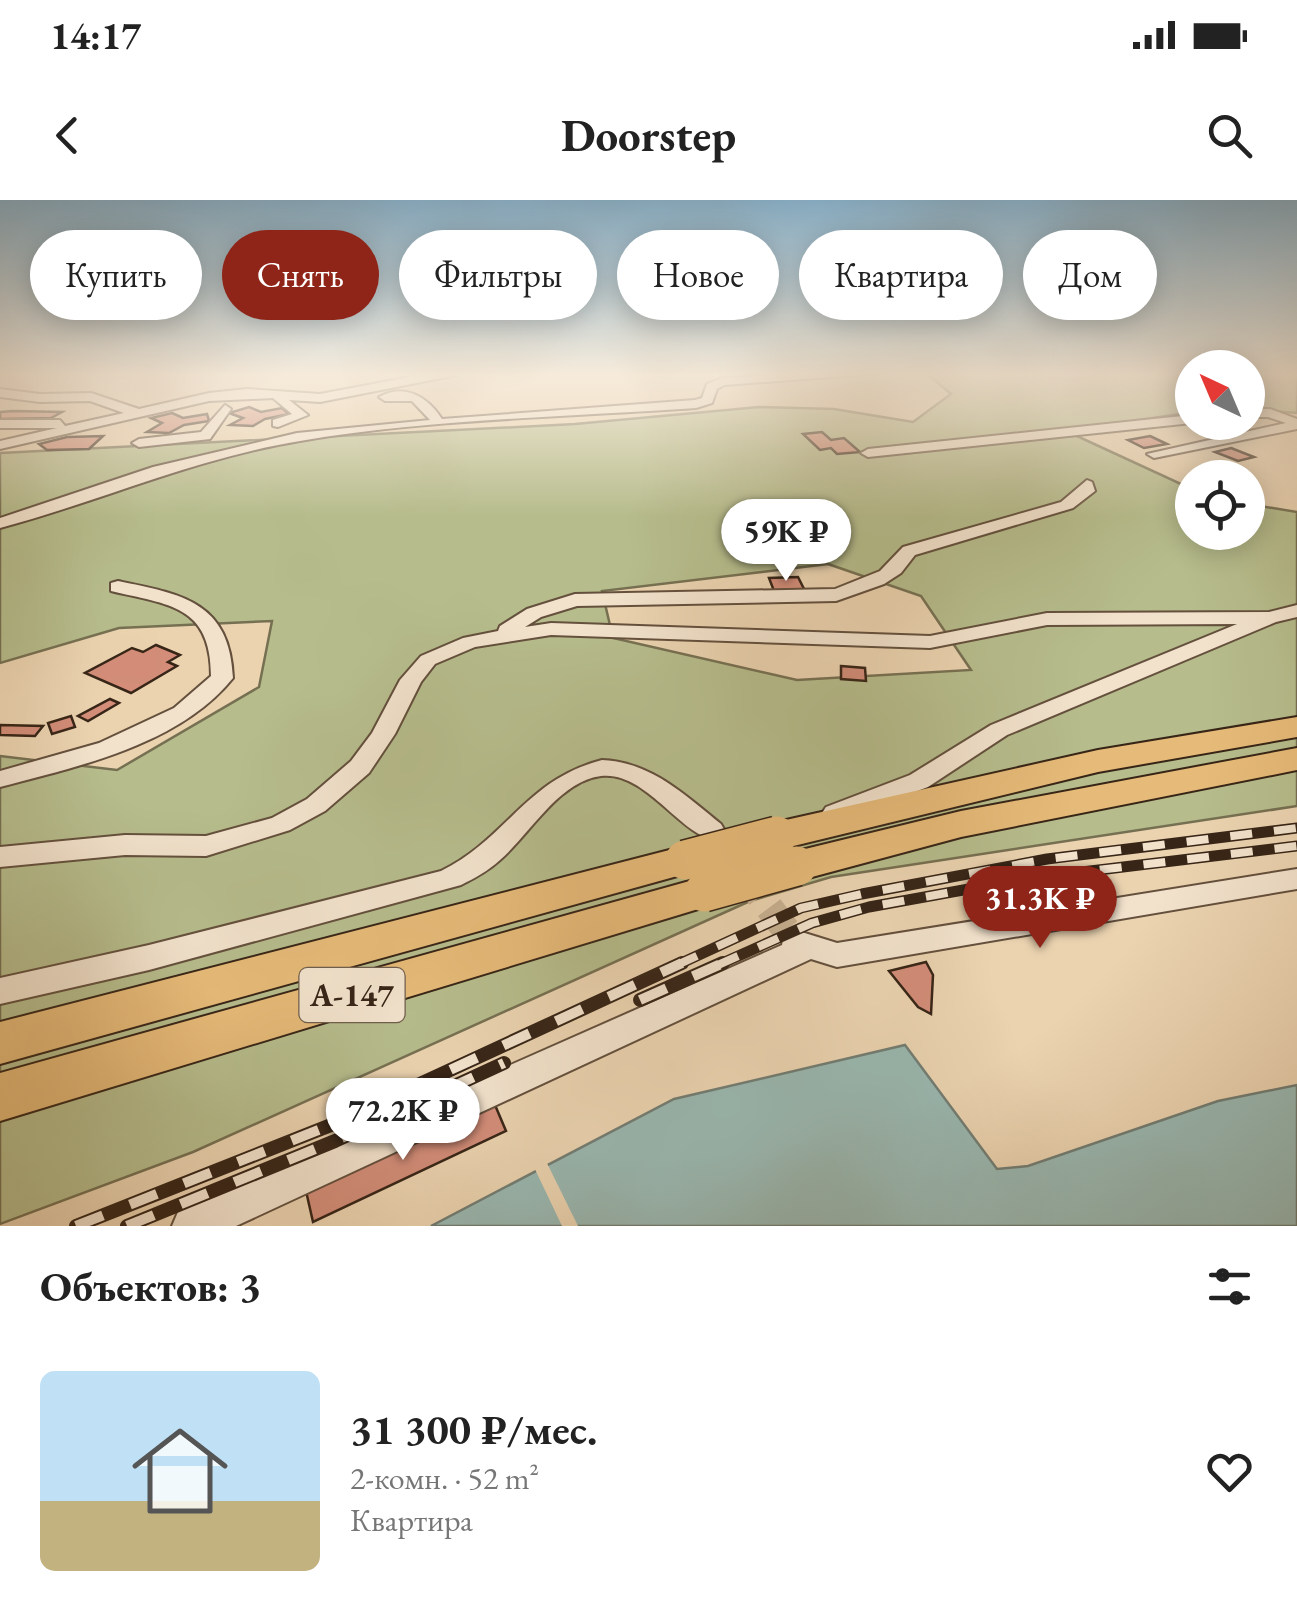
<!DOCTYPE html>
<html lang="ru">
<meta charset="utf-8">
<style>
body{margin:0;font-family:"EB Garamond",serif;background:#f6f6f6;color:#222;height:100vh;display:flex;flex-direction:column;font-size:38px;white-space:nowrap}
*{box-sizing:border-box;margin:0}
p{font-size:32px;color:#767676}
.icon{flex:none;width:55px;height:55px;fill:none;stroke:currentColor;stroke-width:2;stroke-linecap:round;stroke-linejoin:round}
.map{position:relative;height:1026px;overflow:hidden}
.side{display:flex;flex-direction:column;background:#fff;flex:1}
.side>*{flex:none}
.guide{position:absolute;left:30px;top:30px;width:1238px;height:90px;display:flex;gap:20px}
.needle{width:65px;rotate:316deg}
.fabs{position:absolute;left:1175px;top:150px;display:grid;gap:20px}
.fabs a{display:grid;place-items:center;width:90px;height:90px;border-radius:50%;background:#fff;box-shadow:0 5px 25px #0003;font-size:50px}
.price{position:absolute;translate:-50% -85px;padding:0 22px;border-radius:35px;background:#fff;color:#222;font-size:32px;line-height:65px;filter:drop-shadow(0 2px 5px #0008)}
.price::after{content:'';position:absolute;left:50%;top:60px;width:30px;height:22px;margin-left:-15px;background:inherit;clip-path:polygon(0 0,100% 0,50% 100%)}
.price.current{background:#8f2418;color:#fff}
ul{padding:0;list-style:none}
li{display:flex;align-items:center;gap:30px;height:250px;padding:0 40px}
li span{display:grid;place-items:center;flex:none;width:280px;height:200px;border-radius:15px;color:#555}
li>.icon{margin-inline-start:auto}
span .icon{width:120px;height:120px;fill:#fffc;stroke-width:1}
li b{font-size:42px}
h2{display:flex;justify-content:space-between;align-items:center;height:120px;padding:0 40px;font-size:42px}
.tag{padding:0 35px;border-radius:45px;background:#fff;box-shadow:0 5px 25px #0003;font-size:35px;line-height:90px}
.tag.current{background:#8f2418;color:#fff}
.status{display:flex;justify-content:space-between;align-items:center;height:70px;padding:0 50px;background:#fff;direction:ltr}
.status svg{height:28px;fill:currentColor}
header{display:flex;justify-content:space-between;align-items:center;height:130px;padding:0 40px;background:#fff;font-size:45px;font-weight:700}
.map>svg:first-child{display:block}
</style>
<div class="status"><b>14:17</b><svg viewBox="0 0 49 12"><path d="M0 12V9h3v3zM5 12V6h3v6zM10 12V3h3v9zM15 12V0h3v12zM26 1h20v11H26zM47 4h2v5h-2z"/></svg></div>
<header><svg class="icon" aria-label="back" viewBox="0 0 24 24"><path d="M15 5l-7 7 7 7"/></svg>Doorstep<svg class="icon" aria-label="search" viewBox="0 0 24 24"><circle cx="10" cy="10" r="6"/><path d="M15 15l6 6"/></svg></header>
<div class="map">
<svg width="1297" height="1026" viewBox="0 0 1297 1026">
<rect width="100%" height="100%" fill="#ebd3b0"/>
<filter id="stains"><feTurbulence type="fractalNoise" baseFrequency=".002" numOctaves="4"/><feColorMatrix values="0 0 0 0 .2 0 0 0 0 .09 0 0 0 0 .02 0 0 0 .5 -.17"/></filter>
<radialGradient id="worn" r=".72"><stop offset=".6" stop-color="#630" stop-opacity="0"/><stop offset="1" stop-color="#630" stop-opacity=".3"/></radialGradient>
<g fill="#b6bc8c" stroke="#767052" stroke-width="2.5" fill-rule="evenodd">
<path d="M926,173h266v39l-126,19 126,58v43h56v-28l49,8v294l-466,71 -81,24 -557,251 -193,72v-468l117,14 142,-83 13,-66 -153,7 -119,35v-210l575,-29 184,-17 75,2 79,13 38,-28zM828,364l93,32 50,74 -174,10 -184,-42 -11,-47z"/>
<path d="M1248,173h49v40l-49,-4z"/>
</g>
<path fill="#99b7b0" stroke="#727d73" stroke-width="2.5" d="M905,845l92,124 31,-3 190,-65 79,-16v141h-866l243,-127z"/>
<path fill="#ebd3b0" d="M545,959l33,67h-16l-29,-61z"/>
<g fill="#d38d79" stroke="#372517" stroke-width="2.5">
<path d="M249,207l12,5 21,-4 7,6 -24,5 -12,7 -23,-1 13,-7 -14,-5z"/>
<path d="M0,212l13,-1 49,1 -11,6 -51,1z"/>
<path d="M172,213l11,5 24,-4 2,7 -25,4 -15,8 -22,-1 15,-9 -11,-5z"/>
<path d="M822,232l9,8 13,-2 16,14 -23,2 -6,-6 -11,2 -17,-16z"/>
<path d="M103,236l-14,13 -42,1 -8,-6 28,-7z"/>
<path d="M1150,236l17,8 -23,4 -16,-8z"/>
<path d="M1231,248l23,9 -16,4 -23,-9z"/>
<path d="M798,377l6,12 -30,2 -5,-13z"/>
<path d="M156,445l24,10 -12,7 9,4 -46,27 -46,-20 47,-25 11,4z"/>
<path d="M841,466l24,2 1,13 -25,-2z"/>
<path d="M110,499l9,4 -31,18 -10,-5z"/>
<path d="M71,516l4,11 -23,7 -4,-11z"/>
<path d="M0,525l43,1 -8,10 -35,-1z"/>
<path d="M926,762l7,13 -2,39 -13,-7 -29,-36z"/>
<path d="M495,905l11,26 -193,91 -7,-31z"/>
</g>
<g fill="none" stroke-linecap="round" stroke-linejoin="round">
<path stroke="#c7b091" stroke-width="28" stroke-dasharray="28 14" stroke-linecap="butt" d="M744,674l51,68"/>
<defs>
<g id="minor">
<path d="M431,173h36l-147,29 -31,-2 19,15 -30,12 -5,-1v-6l19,-6 -19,-16 -64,3 -209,48v-8l57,-13h-57v-8h60l5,6 59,-13 -34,-12 -50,1 -40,-5v-8l40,5 51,-1 48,16 70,-16 38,-4 73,5z"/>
<path d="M812,173h73l-161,12 -7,4 -5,14 -16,5c-129,9 -269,11 -396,33 -104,17 -199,60 -300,87v-10l153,-51 144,-34 133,-13 -18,-19h-27l-6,-4c25,-14 48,-1 63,22l253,-19 7,-2 5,-14 15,-6z"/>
<path d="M225,205l6,4 -21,30 -71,8 -7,-4 7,-4 62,-7z"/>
<path d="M1248,209h22l27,10v10l-143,29 -7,-4 139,-31 -18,-6h-20z"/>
<path d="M1192,215v8l-324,34 -7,-4 7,-4z"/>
<path d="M1087,280l5,2 3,9 -22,17 -158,47 -14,18 -17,11 -48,17 -259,5 -36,11 -16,10 26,-4 379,13 117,-23 222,-1 28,-7v12l-21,5 -269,113 -79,52 -93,35 -9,-3 -4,-6 4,-6 84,-32 81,-50 246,-101 -190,1 -117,23 -379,-13 -76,12 -40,17 -14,18 -26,52 -26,39 -44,38 -35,19 -84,26 -81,-1 -125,12v-20l125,-12 81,1 66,-18 35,-19 44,-38 21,-28 28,-53 21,-24 42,-18 35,-7 2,-5 27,-17 48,-15 260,-5 45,-18 23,-24 158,-45z"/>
<path d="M118,381c64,13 112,21 115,97 -54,67 -154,88 -233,109v-16l99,-28 75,-35 37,-32c0,-71 -42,-71 -100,-85v-8z"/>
<path d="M602,560c49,2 83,35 119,64l4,7 -4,7c-34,9 -72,-68 -120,-62 -42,5 -71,58 -101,84 -12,11 -25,18 -39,25l-312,85 -149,34v-26l149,-33 292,-74c67,-33 84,-91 161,-111z"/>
<path d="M1297,669v20l-460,78 -26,-8 -575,267h-64l6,-14 604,-267 2,-11 11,-4 42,13z"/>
</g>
<g id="highway">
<path d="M1297,517v20l-199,35 -321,78 -14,-4 -5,-10 5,-10 14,-4 321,-72z"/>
<path d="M1297,548v22l-336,67 -164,44 -14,-5 -6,-10 6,-10 14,-5 164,-40z"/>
<path d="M685,646l14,4 6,10 -6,10 -699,194v-42z"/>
<path d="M704,677l14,4 6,11 -6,11 -718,218v-48z"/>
</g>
</defs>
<use href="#minor" stroke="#64503d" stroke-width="4"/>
<use href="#highway" stroke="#372517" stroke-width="4"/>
<use href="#minor" fill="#f2e2cc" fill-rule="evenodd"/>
<use href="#highway" fill="#e6ba78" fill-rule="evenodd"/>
<defs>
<g id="rail-far1">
<path d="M677,765l124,-57 61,-14 185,-35 250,-31"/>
<path d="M718,765l94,-42 57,-16 155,-28 273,-33"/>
</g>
<g id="rail">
<path d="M640,800l83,-37"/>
<path d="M76,1026l255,-101 351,-162"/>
<path d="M127,1026l208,-85 169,-78"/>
</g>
</defs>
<use href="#rail-far1" stroke="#372517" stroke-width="11"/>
<use href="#rail" stroke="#372517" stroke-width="14"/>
<use href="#rail-far1" stroke="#f2e2cc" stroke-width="8" stroke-dasharray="22" stroke-linecap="butt"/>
<use href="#rail" stroke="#f2e2cc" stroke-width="10" stroke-dasharray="29" stroke-linecap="butt"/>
<defs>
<g id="highway-bridge">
<path d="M685,660l92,-24"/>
<path d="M704,692l93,-26"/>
</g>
</defs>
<use href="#highway-bridge" stroke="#372517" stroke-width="42" stroke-linecap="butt"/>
<use href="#highway-bridge" stroke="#e6ba78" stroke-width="39"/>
</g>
<linearGradient id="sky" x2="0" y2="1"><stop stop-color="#88b5d2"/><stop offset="0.55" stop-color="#f6ebdb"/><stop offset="1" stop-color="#f6ebdb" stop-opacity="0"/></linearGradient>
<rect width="1297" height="317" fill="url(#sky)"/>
<g text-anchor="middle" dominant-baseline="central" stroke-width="10" stroke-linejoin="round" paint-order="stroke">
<rect fill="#f2e2cc" stroke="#6f5e4d" stroke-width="2.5" x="299.5" y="768" width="105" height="54" rx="8"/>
<g font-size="32" font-weight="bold" fill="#372517">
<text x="352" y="795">А-147</text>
</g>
</g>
<rect width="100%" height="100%" filter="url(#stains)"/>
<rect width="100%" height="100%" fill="url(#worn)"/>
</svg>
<div class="fabs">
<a><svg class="needle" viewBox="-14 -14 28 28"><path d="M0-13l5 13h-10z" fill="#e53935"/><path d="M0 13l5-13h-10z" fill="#767676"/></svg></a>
<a><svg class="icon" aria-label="locate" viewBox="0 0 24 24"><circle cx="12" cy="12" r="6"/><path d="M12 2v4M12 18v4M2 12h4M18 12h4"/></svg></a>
</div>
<b class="price" style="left:786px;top:384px">59K ₽</b>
<b class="price current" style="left:1040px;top:751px">31.3K ₽</b>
<b class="price" style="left:403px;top:963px">72.2K ₽</b>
<div class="guide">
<a class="tag">Купить</a>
<a class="tag current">Снять</a>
<a class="tag">Фильтры</a>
<a class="tag">Новое</a>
<a class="tag">Квартира</a>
<a class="tag">Дом</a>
</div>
</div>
<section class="side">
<h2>Объектов: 3<svg class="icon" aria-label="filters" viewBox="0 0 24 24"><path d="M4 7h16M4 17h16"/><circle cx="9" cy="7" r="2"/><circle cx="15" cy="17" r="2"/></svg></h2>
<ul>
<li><span style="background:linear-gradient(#bfe0f5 65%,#c2b280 0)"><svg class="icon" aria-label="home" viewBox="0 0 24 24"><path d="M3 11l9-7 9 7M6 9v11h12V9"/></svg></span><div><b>31 300 ₽/мес.</b><p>2-комн. · 52 m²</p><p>Квартира</p></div><svg class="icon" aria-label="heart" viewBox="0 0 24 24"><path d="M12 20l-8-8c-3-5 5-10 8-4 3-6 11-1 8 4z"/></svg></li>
</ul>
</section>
